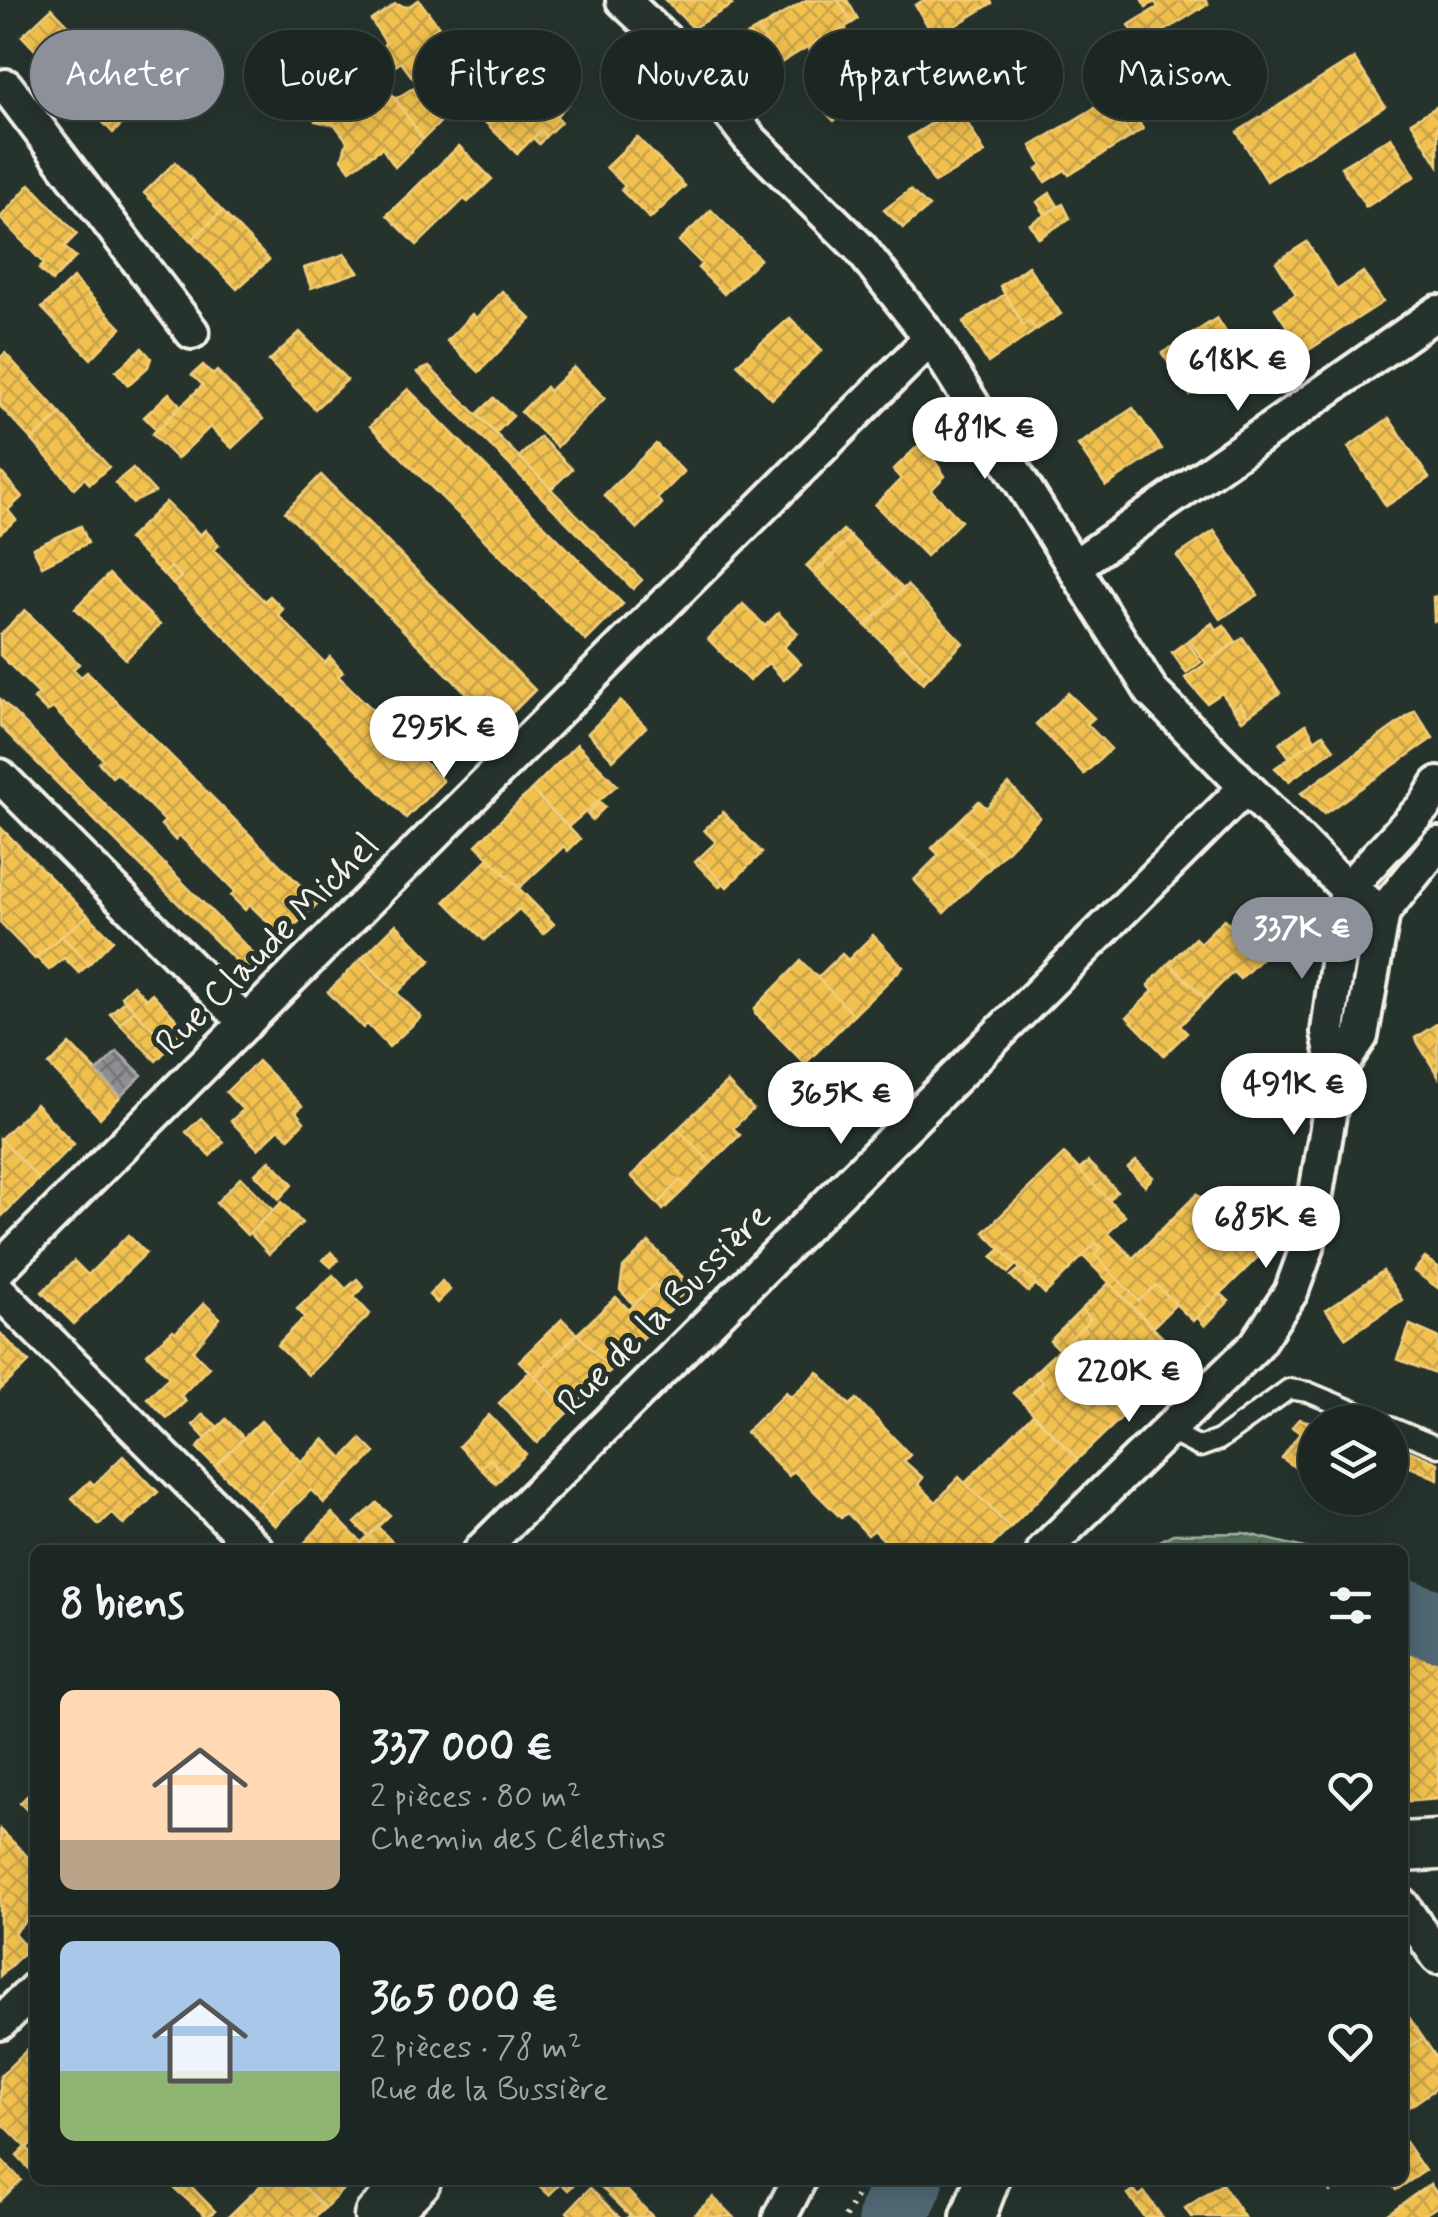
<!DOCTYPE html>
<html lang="fr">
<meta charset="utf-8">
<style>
body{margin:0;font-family:Mynerve,sans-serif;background:#29322f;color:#f1f3f6;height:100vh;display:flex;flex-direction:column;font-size:38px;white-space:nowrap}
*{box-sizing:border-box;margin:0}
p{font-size:32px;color:#a0a5a5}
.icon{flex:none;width:55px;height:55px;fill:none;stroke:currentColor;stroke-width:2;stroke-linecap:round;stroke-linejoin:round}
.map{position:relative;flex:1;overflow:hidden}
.side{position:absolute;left:30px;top:1545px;width:1378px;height:640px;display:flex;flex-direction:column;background:#1c2622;border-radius:15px;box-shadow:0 5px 25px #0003,0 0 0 2px #3a4340}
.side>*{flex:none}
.top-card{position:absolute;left:30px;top:30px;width:1380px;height:90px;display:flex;gap:20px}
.buttons{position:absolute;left:1298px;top:1405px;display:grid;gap:20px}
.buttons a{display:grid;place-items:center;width:110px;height:110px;border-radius:50%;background:#1c2622;box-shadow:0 5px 25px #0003,0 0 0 2px #3a4340;font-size:50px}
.price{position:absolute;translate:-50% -85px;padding:0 22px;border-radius:35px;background:#fff;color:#222;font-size:32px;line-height:65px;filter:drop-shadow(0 2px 5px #0008)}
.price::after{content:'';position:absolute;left:50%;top:60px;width:30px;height:22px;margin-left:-15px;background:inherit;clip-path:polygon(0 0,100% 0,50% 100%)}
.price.selected{background:#8c9099;color:#fff}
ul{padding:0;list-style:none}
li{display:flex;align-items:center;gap:30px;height:250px;padding:0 30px}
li+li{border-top:2px solid #3a4340}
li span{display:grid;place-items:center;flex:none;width:280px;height:200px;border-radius:15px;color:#555}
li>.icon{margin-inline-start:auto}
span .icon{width:120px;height:120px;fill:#fffc;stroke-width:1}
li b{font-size:42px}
h2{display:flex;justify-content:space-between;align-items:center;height:120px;padding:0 30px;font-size:42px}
.pill{padding:0 35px;border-radius:45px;background:#1c2622;box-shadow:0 5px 25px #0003,0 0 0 2px #3a4340;font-size:35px;line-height:90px}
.pill.selected{background:#8c9099;color:#fff}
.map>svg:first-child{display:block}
</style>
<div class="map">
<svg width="1438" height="2217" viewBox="0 0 1438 2217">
<defs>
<pattern id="wetland-marsh" width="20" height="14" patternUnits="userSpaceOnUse" patternTransform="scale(2.5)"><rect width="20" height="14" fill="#59745b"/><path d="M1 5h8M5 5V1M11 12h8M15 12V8" fill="none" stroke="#505c4f"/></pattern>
<pattern id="homes-cross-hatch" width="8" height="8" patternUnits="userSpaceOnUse" patternTransform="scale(2.5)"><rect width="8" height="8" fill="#f2c14e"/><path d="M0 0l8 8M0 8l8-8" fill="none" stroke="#c8a34c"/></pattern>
<pattern id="industry-cross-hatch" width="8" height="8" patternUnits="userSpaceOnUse" patternTransform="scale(2.5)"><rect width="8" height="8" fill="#8d8d92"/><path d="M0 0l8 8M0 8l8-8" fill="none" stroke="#757577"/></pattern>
</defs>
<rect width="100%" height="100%" fill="#26332d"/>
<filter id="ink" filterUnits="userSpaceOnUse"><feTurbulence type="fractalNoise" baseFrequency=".01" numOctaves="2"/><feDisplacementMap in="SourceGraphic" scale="20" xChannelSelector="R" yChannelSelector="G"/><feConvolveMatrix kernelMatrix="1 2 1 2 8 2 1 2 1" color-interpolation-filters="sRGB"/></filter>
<g filter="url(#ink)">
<g fill="url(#wetland-marsh)" stroke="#a6b2a2" stroke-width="2.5">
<path d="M1244,1533l68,17h-169l30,-16z"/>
<path d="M1403,1583l35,13v60l-35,-11z"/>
</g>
<g fill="url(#homes-cross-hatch)" stroke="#f3cf7c" stroke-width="2.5">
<path d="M419,0l21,28 -4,3 23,34 -8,6 16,25 -44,43 -28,-40 23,-14 -17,-23 -10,7 -14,-19 9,-7 -15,-23 24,-16 12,3z"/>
<path d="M665,0h61l6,5 -39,23z"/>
<path d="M806,0h32l14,23 -18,11 5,8 -11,6 -6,-10 -43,26 -21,-35z"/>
<path d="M838,0h9l11,19 -6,4z"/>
<path d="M924,0h66l2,3 -57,35 -20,-33z"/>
<path d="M1142,0h63l3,4 -45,28 7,11 -23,14 -18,-32 29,-18 -3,-5 -9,5z"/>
<path d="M52,8l45,47 -30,29 -45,-48z"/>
<path d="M845,27l4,8 -10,7 -5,-8z"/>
<path d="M758,29l21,35 -3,1 -31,-29z"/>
<path d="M867,33l27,26 -5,6 -28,-27z"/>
<path d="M822,38l6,10 11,-6 9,9 -12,13 -1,-2 -10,14 -18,-29z"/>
<path d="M861,38l28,27 -47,48 -27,-27 20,-24 1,2z"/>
<path d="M377,50l14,19 -12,7 -13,-19z"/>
<path d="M97,55l46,49 -30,29 -46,-49z"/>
<path d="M206,57l13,18 -34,30 -14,-15z"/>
<path d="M1354,58l31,48 -118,75 -30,-49z"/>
<path d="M540,72l29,31 -13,13 5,6 -15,14 -5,-6 -24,24 -33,-33 22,-22 3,4z"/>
<path d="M330,81l30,7 -2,8 10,14 24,-16 31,45 -28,28 -13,-19 -32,22 -8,-11 5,-18 -12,-16 -20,-4 5,-33z"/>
<path d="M815,86l27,27 -8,8 -26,-27z"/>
<path d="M1120,92l23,37 -12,8 -23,-37z"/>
<path d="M1108,100l23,37 -62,38 -4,-5 -20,12 -8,-13 5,-4 -11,-19z"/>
<path d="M1438,106v59l-27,-43z"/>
<path d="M958,107l27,46 -51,30 -26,-45z"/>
<path d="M541,130l5,6 -7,8 -6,-6z"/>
<path d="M637,137l48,49 -35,33 -29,-29 4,-4 -19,-19z"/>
<path d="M1391,137l24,39 -49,31 -25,-40z"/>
<path d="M459,146l33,33 -24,23 -4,-3 -47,46 -30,-30z"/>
<path d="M175,162l47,49 -31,30 -47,-48z"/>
<path d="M30,184l47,50 -13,13 12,10 -24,24 -13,-12 5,-5 -44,-46z"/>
<path d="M910,190l19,17 -26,21 -19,-18z"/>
<path d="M1050,193l8,13 -13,8 -8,-12z"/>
<path d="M1063,204l7,14 -31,20 -9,-14z"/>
<path d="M711,210l49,49 -36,35 -26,-26 4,-4 -23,-23z"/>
<path d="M222,211l47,49 -32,29 -46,-48z"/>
<path d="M1307,242l30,48 26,-18 20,30 -79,51 -29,-45 21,-14 -20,-32z"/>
<path d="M345,254l13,18 -47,16 -7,-20z"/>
<path d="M1028,266l33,48 -25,16 -7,-9 -6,4 -23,-39z"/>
<path d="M73,278l48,50 -30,31 -49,-51z"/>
<path d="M502,291l29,28 -52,53 -32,-31 25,-27 4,4z"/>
<path d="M1005,294l18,31 6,-4 7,9 -48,33 -25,-41z"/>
<path d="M790,318l32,32 -50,49 -35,-35z"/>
<path d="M1217,318l27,42 -54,35 -28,-42z"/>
<path d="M300,332l47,48 -32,29 -46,-48z"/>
<path d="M142,348l9,10 -3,9 -20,18 -12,-14z"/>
<path d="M5,353l56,61 -29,26 -32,-34v-48z"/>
<path d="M203,365l10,10 4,-4 46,48 -31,29 -22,-21 -33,32 -25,-25 51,-49 -11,-10z"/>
<path d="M429,367l213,213 -9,9 -216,-217z"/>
<path d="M574,367l31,31 -48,49 -36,-35 25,-25 3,4z"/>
<path d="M408,389l215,215 -37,37 -216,-215z"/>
<path d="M169,393l12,13 -24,24 -13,-13z"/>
<path d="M494,398l19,18 -17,17 -19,-19z"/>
<path d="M1133,408l29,41 -56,37 -28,-41z"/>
<path d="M61,414l48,53 -19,17 -6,-6 -10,10 -42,-48z"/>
<path d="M1389,418l40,60 -43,28 -38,-59z"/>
<path d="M540,437l32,32 -21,20 -32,-32z"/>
<path d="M922,442l23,34 -14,14 30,31 -35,35 -51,-51 26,-26 -8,-9z"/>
<path d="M656,444l28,28 -27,27 5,5 -25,25 -33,-34z"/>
<path d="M133,468l22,24 -23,11 -17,-20z"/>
<path d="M0,471l22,26 -14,13 8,10 -16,13z"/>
<path d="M321,475l214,215 -36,36 -214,-214z"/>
<path d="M166,502l34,33 5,-5 14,15 -5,5 50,51 6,-5 13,13 -5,6 47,48 5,-6 13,15 -5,4 57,56 4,-4 15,15 -5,4 34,34 -37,37 -233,-234 8,-7 -10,-10 -7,8 -36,-36z"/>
<path d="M81,526l7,17 -46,23 -9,-18z"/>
<path d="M843,530l8,7 -37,37 -8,-8z"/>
<path d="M1214,531l44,64 -38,24 -43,-63z"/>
<path d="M851,537l52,52 -37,37 -52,-52z"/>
<path d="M171,567l10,10 -8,7 -9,-9z"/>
<path d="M109,574l51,51 -34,34 -51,-51z"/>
<path d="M907,585l56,58 -32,32 -28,-28 -8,8 -29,-29z"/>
<path d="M1438,596v25h-4l-1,-24z"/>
<path d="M743,604l22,22 13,-13 20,20 -14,14 17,17 -17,16 -16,-17 -19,18 -41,-42z"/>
<path d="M25,610l54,54 -6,5 8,8 6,-5 231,231 -35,34 -33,-32 -5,5 -14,-14 4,-5 -56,-56 -4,5 -14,-15 4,-4 -48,-48 -5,4 -13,-14 4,-4 -50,-51 -6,4 -13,-13 5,-5 -39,-39v-20z"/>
<path d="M1212,623l4,7 8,-5 12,17 -30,21 -17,-23z"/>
<path d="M1243,638l37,55 -32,23 -8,-12 -7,5 -11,-16 -15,10 -22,-25z"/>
<path d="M1187,641l14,21 -15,11 -14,-21z"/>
<path d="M903,647l28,28 -8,8 -28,-28z"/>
<path d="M1068,693l26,25 -7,6 24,25 -27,25 -48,-50z"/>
<path d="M0,699l258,259 -13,12 -245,-244z"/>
<path d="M620,701l26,26 -33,33 -25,-27z"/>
<path d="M1240,704l8,12 -6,4 -9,-11z"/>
<path d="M1415,711l18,27 -109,76 -23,-21z"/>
<path d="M1306,724l9,16 -25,18 -11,-15z"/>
<path d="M1323,734l11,15 -45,32 -14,-13z"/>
<path d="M577,744l40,41 -49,42 -37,-37z"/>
<path d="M1009,784l31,33 -47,48 -39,-39 25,-25 7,7z"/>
<path d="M531,790l49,49 -12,12 -4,-5 -45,42 -43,-43z"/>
<path d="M600,802l5,5 -13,13 -5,-6z"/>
<path d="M723,812l39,41 -35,34 -28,-29 17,-16 -12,-12z"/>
<path d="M954,826l39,39 -49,48 -30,-33 25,-25 -7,-7z"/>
<path d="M0,827l88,88 -53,44 -35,-36z"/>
<path d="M489,858l65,66 -11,10 -24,-25 -35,31 -39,-39z"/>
<path d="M699,858l24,25 -4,4 -24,-25z"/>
<path d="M88,915l25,25 -24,24 -27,-28z"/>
<path d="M1224,919l39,38 -23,22 -7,-7 -27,27 -37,-36 26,-25 5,5z"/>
<path d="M396,924l35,36 -34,33 -35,-35z"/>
<path d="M873,935l30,32 -49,48 -37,-37 25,-24 6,6z"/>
<path d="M62,936l27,28 -10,9 -15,-15 -15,12 -13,-13z"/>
<path d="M362,958l59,59 -32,30 -22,-23 -4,4 -35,-36z"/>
<path d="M801,961l53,54 -49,49 -50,-51v-5z"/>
<path d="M1169,963l37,36 -26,27 7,7 -23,22 -37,-38 26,-26 -5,-6z"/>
<path d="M133,985l13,14 6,-6 35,38 -17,16 -49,-51z"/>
<path d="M125,1000l9,10 -14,14 -10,-10z"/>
<path d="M134,1010l36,37 -14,14 -36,-37z"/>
<path d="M1438,1023v53l-23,-38z"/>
<path d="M70,1044l51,52 -21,22 -51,-53z"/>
<path d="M258,1061l44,45 -6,6 8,10 -15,16 -10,-9 -21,20 -27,-28 12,-11 -17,-18z"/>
<path d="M727,1082l26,27 -20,19 7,7 -29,28 -33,-34z"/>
<path d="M36,1104l38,40 -35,35 -39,-40z"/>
<path d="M201,1118l23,24 -14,14 -24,-24z"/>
<path d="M678,1129l33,34 -24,24 -7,-7 -22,24 -27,-28z"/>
<path d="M0,1139l39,40 -39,39z"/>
<path d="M1064,1154l61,62 -17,17 25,25 64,-64 62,62 -66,65 -37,-36 -17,16 -45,-47 7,-6 -5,-5 -51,51 -61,-62z"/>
<path d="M270,1160l23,24 -14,15 -24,-25z"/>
<path d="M1136,1161l17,16 -8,9 -17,-18z"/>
<path d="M1088,1162l29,29 -8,9 -30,-30z"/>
<path d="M241,1177l32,33 -26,25 -31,-32z"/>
<path d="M680,1180l7,7 -24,23 -5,-6z"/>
<path d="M282,1202l20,21 -33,31 -19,-21z"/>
<path d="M128,1235l18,18 -72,71 -32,-32 32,-31 14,14z"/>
<path d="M649,1242l44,46 -17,17 -21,-21 -21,21 -14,-15 3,-22z"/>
<path d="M1096,1243l5,5 -7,6 45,47 17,-16 20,19 -23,23 -70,-71z"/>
<path d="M1001,1249l15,16 -8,8 -16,-16z"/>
<path d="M331,1252l7,8 -7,7 -8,-7z"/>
<path d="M1425,1258l13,9v21l-24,-17z"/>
<path d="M1020,1269l16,15 -8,8 -17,-16z"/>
<path d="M1383,1271l19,29 -56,38 -20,-28z"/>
<path d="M333,1275l13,14 11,-10 7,8 -10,10 16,17 -62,61 -31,-30 28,-28 -8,-8z"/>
<path d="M442,1281l8,9 -13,13 -8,-8z"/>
<path d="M1109,1283l66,67 -62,55 11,10 -46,44 -55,-56 20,-20 -9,-10 57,-54 -10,-9z"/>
<path d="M655,1284l21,21 -65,65 -34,-36 39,-37 13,13z"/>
<path d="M1220,1293l9,8 -24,25 -8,-9z"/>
<path d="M204,1303l16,15 -27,33 16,16 -28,29 5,5 -19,17 -20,-20 22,-21 -22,-23 26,-24 3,2z"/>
<path d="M1081,1310l10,9 -32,31 -9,-9z"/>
<path d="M562,1319l15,15 -42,42 -16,-15z"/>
<path d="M1410,1325l28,12v38l-41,-16z"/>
<path d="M0,1333l29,29 -29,28z"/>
<path d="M577,1334l34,36 -42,41 -34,-35z"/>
<path d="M530,1371l39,40 -32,32 -38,-40z"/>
<path d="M818,1372l32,33 7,-6 53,56 -6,6 19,17 -5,6 18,18 23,-25 51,51 -22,22h-102l4,-4 -16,-16 -6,5 -21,-22 -6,5 -47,-47 -5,5 -43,-44 40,-40 5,5z"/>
<path d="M1034,1373l9,10 -20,20 -10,-10z"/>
<path d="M1151,1373l8,7 -35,35 -11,-10z"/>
<path d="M203,1414l15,13 -12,12 -13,-14z"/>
<path d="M1033,1414l45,45 -68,69 -45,-45z"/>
<path d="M489,1415l37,39 -21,20 -15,-15 -10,9 -21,-22z"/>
<path d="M226,1419l18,19 -29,28 -18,-18z"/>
<path d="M1299,1419l16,4v59l-33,-24 18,-25 -8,-6z"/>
<path d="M261,1421l41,41 -46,45 -41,-41z"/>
<path d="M324,1439l19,19 18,-19 14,14 -51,50 -13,-13 -36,36 -19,-19z"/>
<path d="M1407,1450l31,13v16l-37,-16z"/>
<path d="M123,1456l35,36 -34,33 -12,-12 -13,12 -27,-27 18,-17 4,4z"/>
<path d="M490,1459l15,15 -9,10 -16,-16z"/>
<path d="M377,1503l13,12 -22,21 -13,-13z"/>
<path d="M332,1513l30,30 -8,7h-56z"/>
<path d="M378,1527l22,23h-18l-14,-14z"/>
<path d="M368,1536l14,14h-28z"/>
<path d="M1402,1647l36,13v139l-36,3z"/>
<path d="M34,1789l1,1v28l-15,-15z"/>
<path d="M0,1829l35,35v48l-21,21 14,16 -28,27z"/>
<path d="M1402,2007l21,31 -21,14z"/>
<path d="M1423,2038l15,22v27l-23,16 -13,-18v-4l9,-6 -9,-12v-11z"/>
<path d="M32,2045l3,3v92l-8,8 -27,-27v-45z"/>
<path d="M1402,2085l13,18 -13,8z"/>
<path d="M1405,2142l20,29 -29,19 -7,-10h13v-36z"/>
<path d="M26,2147l9,9v11l-4,4 -14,-15z"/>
<path d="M0,2158l21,22 -21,21z"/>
<path d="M185,2180l30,31 -8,6 -32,-28z"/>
<path d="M266,2180h31l28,28 -10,9h-87z"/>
<path d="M297,2180h55l-27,28z"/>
<path d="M533,2180h46l-11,10 -7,-7 -12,12z"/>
<path d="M609,2180h8l36,37h-25l2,-2 -29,-28z"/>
<path d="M1323,2180h25l-18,12z"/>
<path d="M1222,2184l22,33h-53l-6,-9z"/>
<path d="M1430,2184l8,11v11l-17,11h-38z"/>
<path d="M590,2188l29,29h-47l-5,-5z"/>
<path d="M1134,2190l5,6 5,-4 18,25h-18l-16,-23z"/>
<path d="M713,2197l5,5 -15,15h-11z"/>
<path d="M718,2202l15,15h-30z"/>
</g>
<path fill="url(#industry-cross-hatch)" stroke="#acabac" stroke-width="2.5" d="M117,1051l25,24 -21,21 -24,-24z"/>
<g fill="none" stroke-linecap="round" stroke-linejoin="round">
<g stroke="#4f6773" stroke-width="70">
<path d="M1402,1613l36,13"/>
<path d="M893,2217l16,-37"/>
</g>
<defs>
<g id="service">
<path d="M1390,1427l48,20"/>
<path d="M1168,1431l32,16 19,-7 70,-51 19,3 72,30"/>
</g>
<g id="minor">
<path d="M623,0l72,68 54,70 111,110 71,90 221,354 195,197 36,23"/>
<path d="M6,86l186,246"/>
<path d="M1075,566l363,-254"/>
<path d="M0,776l246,247"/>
<path d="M1336,1073l25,-37 22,-124 55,-68"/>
<path d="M0,1268l931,-930"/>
<path d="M0,1292l257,258"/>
<path d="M481,1550l764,-762"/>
<path d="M1044,1550l212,-205 35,-53 16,-44 29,-175 -8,-41 19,-143 79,-85 12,-20"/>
<path d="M1402,1905l36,52"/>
<path d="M0,2023l35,-34"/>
<path d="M780,2217l19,-37"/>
</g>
<path id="tertiary" d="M973,2217l14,-37"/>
<g id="secondary">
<path d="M1402,1847l36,-2"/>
<path d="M379,2217l37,-37"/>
</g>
</defs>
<use href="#service" stroke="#f4f1e8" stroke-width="25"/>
<use href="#minor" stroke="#f4f1e8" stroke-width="40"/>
<use href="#tertiary" stroke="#f4f1e8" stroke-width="50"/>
<use href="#secondary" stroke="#f4f1e8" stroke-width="55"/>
<path stroke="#f4f1e8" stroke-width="6" stroke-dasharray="2.5 8" stroke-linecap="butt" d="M845,2217l20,-37"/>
<use href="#service" stroke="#26332d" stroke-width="18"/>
<use href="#minor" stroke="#26332d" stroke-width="32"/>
<use href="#tertiary" stroke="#26332d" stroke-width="42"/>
<use href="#secondary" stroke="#26332d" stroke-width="48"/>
</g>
</g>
<g text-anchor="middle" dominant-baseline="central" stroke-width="10" stroke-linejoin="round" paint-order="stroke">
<g font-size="38" fill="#f4f1e8" stroke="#26332d">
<text transform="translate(268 945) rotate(-45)">Rue Claude Michel</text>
<text transform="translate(665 1310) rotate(-45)">Rue de la Bussière</text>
</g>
</g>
</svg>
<div class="buttons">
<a><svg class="icon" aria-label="layers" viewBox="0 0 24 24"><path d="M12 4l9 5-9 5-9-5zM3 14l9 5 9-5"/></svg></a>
</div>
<b class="price" style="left:1238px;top:414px">618K €</b>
<b class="price" style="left:985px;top:482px">481K €</b>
<b class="price" style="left:444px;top:781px">295K €</b>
<b class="price selected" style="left:1302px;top:982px">337K €</b>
<b class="price" style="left:1294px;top:1138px">491K €</b>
<b class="price" style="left:841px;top:1147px">365K €</b>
<b class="price" style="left:1266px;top:1271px">685K €</b>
<b class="price" style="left:1129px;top:1425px">220K €</b>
<div class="top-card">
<a class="pill selected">Acheter</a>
<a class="pill">Louer</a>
<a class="pill">Filtres</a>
<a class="pill">Nouveau</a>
<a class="pill">Appartement</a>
<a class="pill">Maison</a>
</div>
<section class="side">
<h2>8 biens<svg class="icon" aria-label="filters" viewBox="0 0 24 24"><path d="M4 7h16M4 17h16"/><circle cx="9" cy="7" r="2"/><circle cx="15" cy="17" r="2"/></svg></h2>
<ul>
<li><span style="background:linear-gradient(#ffd9b3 75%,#b9a48a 0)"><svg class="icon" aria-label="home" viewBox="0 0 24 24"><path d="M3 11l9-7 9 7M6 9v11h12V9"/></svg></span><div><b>337 000 €</b><p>2 pièces · 80 m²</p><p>Chemin des Célestins</p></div><svg class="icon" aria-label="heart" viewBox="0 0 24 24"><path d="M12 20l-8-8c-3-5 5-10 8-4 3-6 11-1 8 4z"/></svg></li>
<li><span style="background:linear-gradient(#a9c7e8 65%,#8fb573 0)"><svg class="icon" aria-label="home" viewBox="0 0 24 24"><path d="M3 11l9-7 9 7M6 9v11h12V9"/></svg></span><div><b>365 000 €</b><p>2 pièces · 78 m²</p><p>Rue de la Bussière</p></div><svg class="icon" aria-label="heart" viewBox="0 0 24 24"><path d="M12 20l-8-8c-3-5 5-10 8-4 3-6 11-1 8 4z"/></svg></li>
</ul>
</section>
</div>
